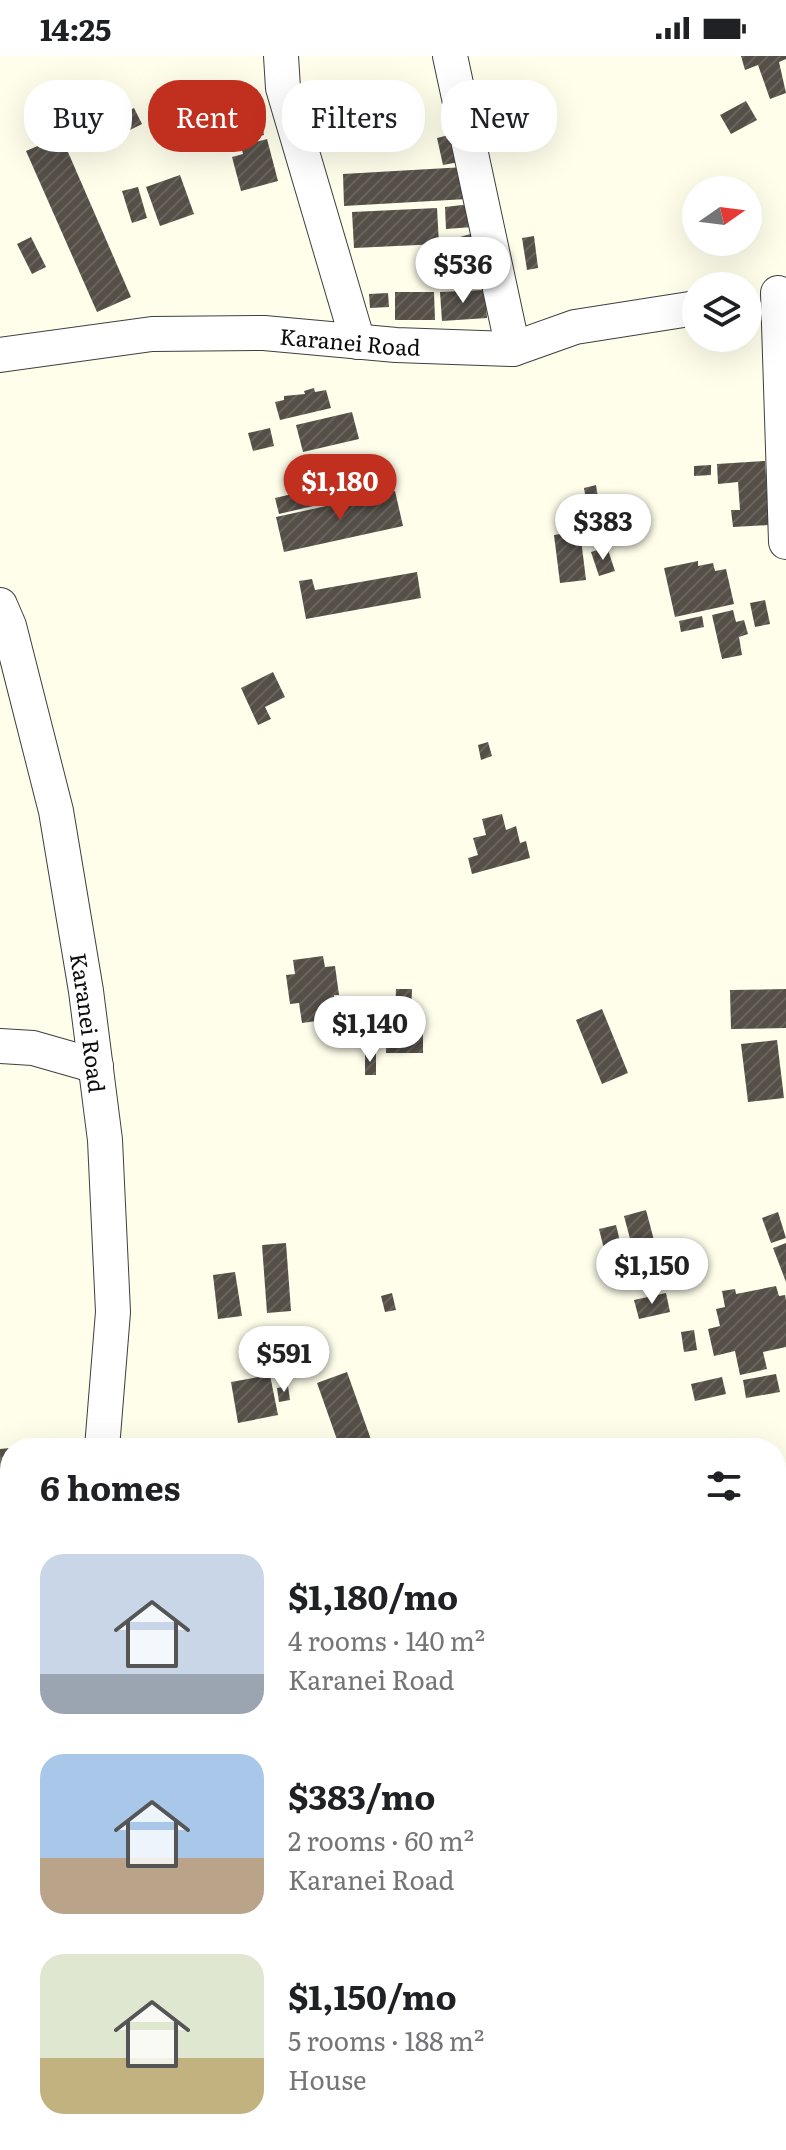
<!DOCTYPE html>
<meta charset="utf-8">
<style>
body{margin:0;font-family:Literata,serif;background:#f6f6f6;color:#202124;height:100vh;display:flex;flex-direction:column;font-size:30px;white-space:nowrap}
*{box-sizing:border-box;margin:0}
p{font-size:26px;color:#757577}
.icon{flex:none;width:44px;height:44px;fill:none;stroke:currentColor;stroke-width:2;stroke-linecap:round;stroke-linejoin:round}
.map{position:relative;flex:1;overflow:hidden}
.drawer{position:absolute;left:0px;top:1382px;width:786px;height:712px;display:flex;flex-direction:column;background:#fff;border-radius:32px 32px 0 0;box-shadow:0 8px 32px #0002}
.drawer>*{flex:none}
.hud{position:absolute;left:24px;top:24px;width:738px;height:72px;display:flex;gap:16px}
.needle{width:52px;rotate:76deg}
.buttons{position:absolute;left:682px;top:120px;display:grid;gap:16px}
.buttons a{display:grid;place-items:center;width:80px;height:80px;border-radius:50%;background:#fff;box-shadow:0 8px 32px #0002;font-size:40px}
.price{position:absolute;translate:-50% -68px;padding:0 18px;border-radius:28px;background:#fff;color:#222;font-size:26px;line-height:52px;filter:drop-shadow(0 2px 4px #0008)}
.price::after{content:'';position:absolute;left:50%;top:48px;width:24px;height:18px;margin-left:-12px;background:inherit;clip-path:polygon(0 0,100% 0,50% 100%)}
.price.active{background:#c1301e;color:#fff}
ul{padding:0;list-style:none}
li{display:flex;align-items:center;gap:24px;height:200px;padding:0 40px}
li span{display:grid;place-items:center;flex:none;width:224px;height:160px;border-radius:24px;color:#555}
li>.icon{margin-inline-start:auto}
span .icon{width:96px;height:96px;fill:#fffc;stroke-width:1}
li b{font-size:34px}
h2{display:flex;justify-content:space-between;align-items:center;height:96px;padding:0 40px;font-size:34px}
.chip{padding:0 28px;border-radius:32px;background:#fff;box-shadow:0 8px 32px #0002;font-size:28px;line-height:72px}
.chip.active{background:#c1301e;color:#fff}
.status{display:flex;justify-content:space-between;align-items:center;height:56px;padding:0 40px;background:#fff;direction:ltr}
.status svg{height:22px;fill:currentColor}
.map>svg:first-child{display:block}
</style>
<div class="status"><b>14:25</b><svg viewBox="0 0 49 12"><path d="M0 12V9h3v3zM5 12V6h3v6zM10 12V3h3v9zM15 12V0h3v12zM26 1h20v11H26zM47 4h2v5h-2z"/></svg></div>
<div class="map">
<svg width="786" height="2094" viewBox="0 0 786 2094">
<defs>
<pattern id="building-hatch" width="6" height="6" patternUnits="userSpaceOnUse" patternTransform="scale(2)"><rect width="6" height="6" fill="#554f48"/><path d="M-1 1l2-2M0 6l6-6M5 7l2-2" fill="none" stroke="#68645e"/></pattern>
</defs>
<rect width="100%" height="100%" fill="#fffeeb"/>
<g fill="url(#building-hatch)">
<path d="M741,0h45v3l-7,3 7,31 -16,6 -12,-34 -13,5z"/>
<path d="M746,45l11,19 -26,14 -11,-19z"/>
<path d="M256,49l8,30 -13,3 -7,-30z"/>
<path d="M134,52l8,16 -30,15 -8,-17z"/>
<path d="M328,59l2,32 -19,1 -3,-31z"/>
<path d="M453,78l6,28 -16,3 -6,-27z"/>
<path d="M61,80l70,161 -34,15 -71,-161z"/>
<path d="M267,83l11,42 -37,10 -9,-34 11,-3 -2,-8z"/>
<path d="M465,111l2,32 -123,7 -1,-32z"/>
<path d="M180,119l14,39 -34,12 -14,-39z"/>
<path d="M138,131l9,31 -15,5 -10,-32z"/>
<path d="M471,148l2,23 -27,2 -1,-22z"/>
<path d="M437,152l2,36 -85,4 -2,-36z"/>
<path d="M474,177l12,43 -28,8 -12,-43z"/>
<path d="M534,180l4,32 -11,2 -5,-32z"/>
<path d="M31,181l15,30 -14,7 -15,-30z"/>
<path d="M485,234l2,28 -45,3 -2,-29z"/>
<path d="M395,236h39l1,28h-40z"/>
<path d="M388,237l1,14 -19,1 -1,-14z"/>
<path d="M314,332l1,4 11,-2 5,18 -51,12 -5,-18 9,-2v-4l21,-2 -1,-3z"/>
<path d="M352,356l7,27 -56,13 -7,-27z"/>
<path d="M270,372l4,18 -21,5 -5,-18z"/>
<path d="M765,405l4,64 -36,2 -2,-17h9l-2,-28 -20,2 -1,-20z"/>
<path d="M378,407l2,8 8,-2 5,18 -59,15 -5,-20 25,-5 -2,-7z"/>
<path d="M711,409v10l-17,1v-10z"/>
<path d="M596,429l4,25 -12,3 -4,-25z"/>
<path d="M322,431l4,16 -47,11 -4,-16z"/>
<path d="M395,435l8,35 -119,26 -8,-35z"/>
<path d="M580,475l6,49 -26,3 -6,-48z"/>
<path d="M607,491l8,24 -16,5 -8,-24z"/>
<path d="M698,505v5l15,-3 2,8 11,-2 8,35 -59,13 -11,-49z"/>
<path d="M417,516l4,26 -115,21 -7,-38 13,-2 3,11z"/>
<path d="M765,544l5,24 -15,3 -5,-24z"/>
<path d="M733,554l3,12 8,-2 4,14 -9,3 3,18 -20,4 -10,-44z"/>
<path d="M702,560l2,11 -23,5 -2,-11z"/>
<path d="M273,616l12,25 -20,10 6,12 -13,6 -17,-37z"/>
<path d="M488,686l4,14 -11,4 -3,-15z"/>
<path d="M502,758l4,16 10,-4 4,17 6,-2 4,17 -58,16 -4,-16 10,-3 -5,-17 13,-3 -4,-16z"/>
<path d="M323,900l2,11 10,-1 4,29h-5l2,18h-6l1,6 -29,4 -3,-20 -9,1 -4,-29 9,-1 -2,-14z"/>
<path d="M396,933h16l-1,26h-16z"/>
<path d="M786,933v39l-55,1 -1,-39z"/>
<path d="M602,953l26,64 -26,11 -26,-64z"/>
<rect x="386" y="972" width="37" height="25"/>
<path d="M777,984l7,58 -36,4 -7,-58z"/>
<rect x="365" y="998" width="11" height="21"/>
<path d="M646,1154l9,34 -22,6 -9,-34z"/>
<path d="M778,1156l8,26 -15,5 -9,-25z"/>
<path d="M616,1169l7,28 -17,4 -7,-28z"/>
<path d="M286,1187l5,68 -24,2 -5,-68z"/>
<path d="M786,1187v39l-13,-34z"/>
<path d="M235,1216l7,44 -24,3 -5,-44z"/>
<path d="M776,1230l3,10 6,-1 1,5v47l-23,5 4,17 -27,6 -5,-24 -21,5 -6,-27 12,-3 -4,-17 9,-2 -3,-16 13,-2 1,5z"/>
<path d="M392,1237l4,17 -11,2 -4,-16z"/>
<path d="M666,1237l4,19 -31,7 -5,-19z"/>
<path d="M694,1274l3,20 -13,2 -3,-20z"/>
<path d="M293,1299v14l-25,1 -1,-13z"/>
<path d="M347,1316l27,76h-34l-23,-65z"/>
<path d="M776,1318l4,18 -34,6 -3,-18z"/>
<path d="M270,1319l8,40 -40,8 -7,-41z"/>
<path d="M722,1321l4,17 -31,7 -4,-17z"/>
<path d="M288,1330l2,14 -11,2 -2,-14z"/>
<path d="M10,1392v81l-9,1 -1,-81z"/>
<path d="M10,1488v30l-10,2v-30z"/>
<path d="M776,1661h7l1,36h-8z"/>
<path d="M10,1981v19l-9,3 -1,-19z"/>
</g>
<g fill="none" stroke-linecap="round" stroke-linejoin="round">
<defs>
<g id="minor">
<path d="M281,0l2,32 75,254"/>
<path d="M450,0l63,293"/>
<path d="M778,237l8,249"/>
<path id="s1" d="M0,299l152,-21 112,-1 132,12 117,4 62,-22 121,-19"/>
<path id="s2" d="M0,549l9,21 47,185 30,180 19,149 8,172 -11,136"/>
<path d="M0,990l33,2 63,18"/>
<path d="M0,1726h10"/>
<path d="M0,1867l10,-46"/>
<path d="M0,2019l10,-2"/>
</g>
</defs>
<use href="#minor" stroke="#3f3f3f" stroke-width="36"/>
<use href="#minor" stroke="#fff" stroke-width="34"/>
</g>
<g text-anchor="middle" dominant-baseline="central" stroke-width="8" stroke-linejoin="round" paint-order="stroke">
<g font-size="22" fill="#0c0c0c" stroke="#fff">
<text stroke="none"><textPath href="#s1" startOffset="352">Karanei Road</textPath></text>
<text stroke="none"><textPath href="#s2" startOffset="428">Karanei Road</textPath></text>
</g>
</g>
</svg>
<div class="buttons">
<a><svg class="needle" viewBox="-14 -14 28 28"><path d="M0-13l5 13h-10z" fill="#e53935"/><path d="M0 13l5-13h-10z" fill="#757577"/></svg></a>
<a><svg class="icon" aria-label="layers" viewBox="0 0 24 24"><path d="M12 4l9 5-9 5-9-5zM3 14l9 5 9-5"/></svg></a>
</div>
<b class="price" style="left:463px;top:249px">$536</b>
<b class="price active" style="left:340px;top:466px">$1,180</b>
<b class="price" style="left:603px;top:506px">$383</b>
<b class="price" style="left:370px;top:1008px">$1,140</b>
<b class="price" style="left:652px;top:1250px">$1,150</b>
<b class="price" style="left:284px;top:1338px">$591</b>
<div class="hud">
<a class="chip">Buy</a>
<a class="chip active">Rent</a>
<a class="chip">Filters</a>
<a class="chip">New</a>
</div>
<section class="drawer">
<h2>6 homes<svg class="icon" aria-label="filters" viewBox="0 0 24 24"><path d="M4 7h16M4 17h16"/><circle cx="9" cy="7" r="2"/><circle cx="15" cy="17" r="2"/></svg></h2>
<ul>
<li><span style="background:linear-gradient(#c9d6e8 75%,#9aa5b1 0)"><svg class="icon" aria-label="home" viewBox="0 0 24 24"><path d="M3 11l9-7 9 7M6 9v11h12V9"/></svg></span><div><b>$1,180/mo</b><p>4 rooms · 140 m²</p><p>Karanei Road</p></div></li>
<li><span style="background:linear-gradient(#a9c7e8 65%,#b9a48a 0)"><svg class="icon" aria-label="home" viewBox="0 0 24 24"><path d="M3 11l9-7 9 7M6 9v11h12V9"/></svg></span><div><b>$383/mo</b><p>2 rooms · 60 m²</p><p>Karanei Road</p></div></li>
<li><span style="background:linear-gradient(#dfe7d0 65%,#c2b280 0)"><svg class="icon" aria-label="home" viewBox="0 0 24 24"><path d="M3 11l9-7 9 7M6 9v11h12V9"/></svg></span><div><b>$1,150/mo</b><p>5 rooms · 188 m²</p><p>House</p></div></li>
</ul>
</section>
</div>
